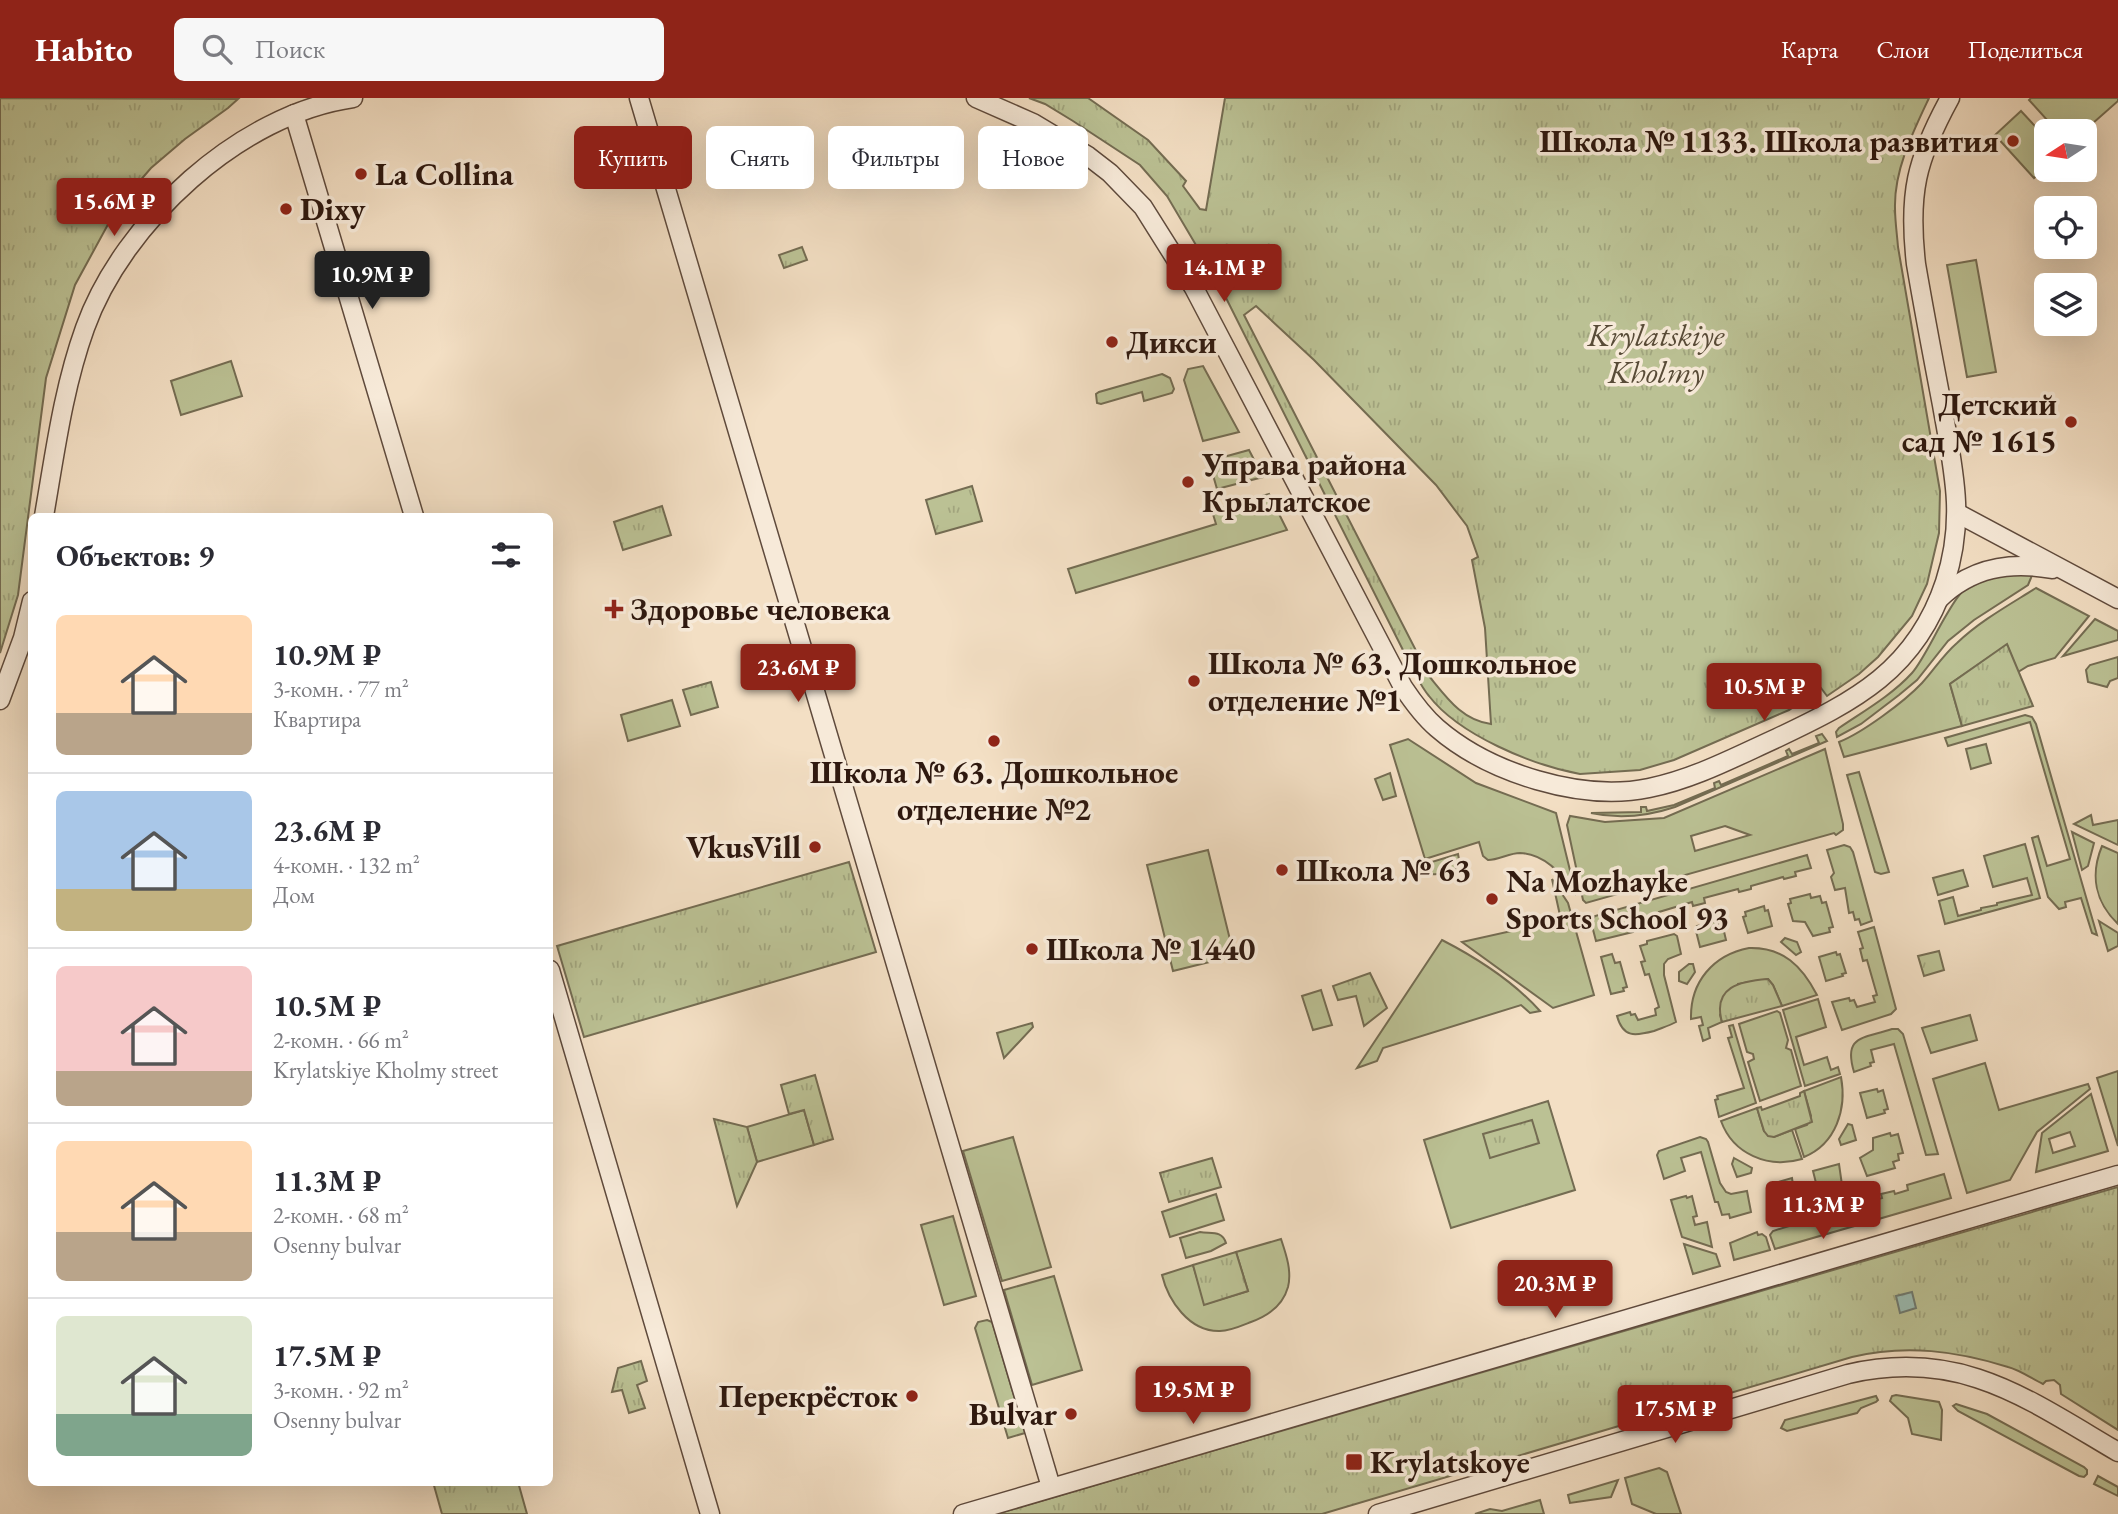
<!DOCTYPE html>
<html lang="ru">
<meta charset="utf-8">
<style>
body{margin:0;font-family:"EB Garamond",serif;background:#f7f7f7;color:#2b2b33;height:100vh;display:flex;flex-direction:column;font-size:26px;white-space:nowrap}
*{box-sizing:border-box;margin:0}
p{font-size:23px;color:#7c7c81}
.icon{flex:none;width:38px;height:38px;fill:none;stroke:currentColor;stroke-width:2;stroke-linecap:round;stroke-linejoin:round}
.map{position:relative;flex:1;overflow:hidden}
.details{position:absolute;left:28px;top:415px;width:525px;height:973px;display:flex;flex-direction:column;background:#fff;border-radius:10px;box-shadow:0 7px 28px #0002}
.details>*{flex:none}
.hud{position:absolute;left:574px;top:28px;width:665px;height:63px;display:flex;gap:14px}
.needle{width:46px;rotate:258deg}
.controls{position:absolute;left:2034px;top:21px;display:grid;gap:14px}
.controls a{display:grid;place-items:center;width:63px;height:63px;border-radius:10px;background:#fff;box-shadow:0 7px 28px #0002;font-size:35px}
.price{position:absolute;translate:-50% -60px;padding:0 16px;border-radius:7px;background:#8f2418;color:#fff;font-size:23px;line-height:46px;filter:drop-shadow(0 2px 4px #0008)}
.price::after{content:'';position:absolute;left:50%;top:42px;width:21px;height:16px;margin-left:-10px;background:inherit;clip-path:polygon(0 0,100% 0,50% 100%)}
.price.active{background:#222;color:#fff}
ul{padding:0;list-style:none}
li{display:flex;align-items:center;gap:21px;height:175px;padding:0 28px}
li+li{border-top:2px solid #e1e1e2}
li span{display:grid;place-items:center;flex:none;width:196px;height:140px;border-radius:10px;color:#555}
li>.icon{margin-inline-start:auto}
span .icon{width:84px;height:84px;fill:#fffc;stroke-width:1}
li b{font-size:30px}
h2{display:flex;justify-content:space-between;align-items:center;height:84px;padding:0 28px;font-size:30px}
.chip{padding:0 24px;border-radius:10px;background:#fff;box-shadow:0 7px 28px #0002;font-size:24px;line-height:63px}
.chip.active{background:#8f2418;color:#fff}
header{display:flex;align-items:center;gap:42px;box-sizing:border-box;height:98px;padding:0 35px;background:#8f2418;color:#fff}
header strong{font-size:33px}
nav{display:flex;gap:38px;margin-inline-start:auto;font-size:24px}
.search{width:490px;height:63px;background:#f7f7f7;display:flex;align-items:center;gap:18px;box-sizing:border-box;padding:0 24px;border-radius:10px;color:#7c7c81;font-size:26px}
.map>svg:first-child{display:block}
</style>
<header>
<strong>Habito</strong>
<div class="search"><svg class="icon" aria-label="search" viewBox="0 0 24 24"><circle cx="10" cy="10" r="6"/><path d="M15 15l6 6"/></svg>Поиск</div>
<nav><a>Карта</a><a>Слои</a><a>Поделиться</a></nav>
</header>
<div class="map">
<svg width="2118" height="1416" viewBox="0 0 2118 1416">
<defs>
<pattern id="park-tufts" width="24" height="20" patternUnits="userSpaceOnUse" patternTransform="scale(1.75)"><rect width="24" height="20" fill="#bbc194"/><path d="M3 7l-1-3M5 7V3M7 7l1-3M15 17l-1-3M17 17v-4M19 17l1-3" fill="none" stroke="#a1a57e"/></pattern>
<pattern id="water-ripples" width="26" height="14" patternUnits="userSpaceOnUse" patternTransform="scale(1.75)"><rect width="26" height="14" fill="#9bbdb4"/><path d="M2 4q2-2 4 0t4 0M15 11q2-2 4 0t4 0" fill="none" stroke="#86a29a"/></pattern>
</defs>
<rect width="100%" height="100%" fill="#f3dfc4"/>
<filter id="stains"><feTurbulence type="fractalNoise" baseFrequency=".00286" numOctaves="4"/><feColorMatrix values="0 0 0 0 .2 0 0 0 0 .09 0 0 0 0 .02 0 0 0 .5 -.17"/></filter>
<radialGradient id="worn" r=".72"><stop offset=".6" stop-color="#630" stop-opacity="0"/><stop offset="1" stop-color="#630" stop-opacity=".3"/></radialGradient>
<g fill="#bbc194" stroke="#746c52" stroke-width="2" fill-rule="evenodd">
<path d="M2031,0h87v3l-34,30h-27l-28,-31z"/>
<path d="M2021,13l25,27v30l-12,10 -39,-43z"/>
<path d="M1976,162l20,112 -29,5 -20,-112z"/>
<path d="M231,263l11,35 -61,19 -10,-34z"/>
<path d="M1203,268l36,66 -36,9 -19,-61 4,-11z"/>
<path d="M1162,276l8,4 4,11 -2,4 -28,8 -2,-9 -41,12 -4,-1 -1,-9 3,-2z"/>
<path d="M1249,352l14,27 -46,12 -8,-28z"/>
<path d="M1269,396l18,36 -211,63 -8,-24 148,-45 -4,-13z"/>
<path d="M2033,475l-5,12 -54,35 -26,21 -31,39 -18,15 -38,29 -24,13 -1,-5 3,-4c25,-17 53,-33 73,-55 20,-23 43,-92 73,-98 15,-3 32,-2 48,-2z"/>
<path d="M2036,490l53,28 -34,42 -27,8 -10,6 -11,-27 -57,39 12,42 -118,31 -5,-15c23,-9 65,-40 83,-59 12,-13 21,-28 35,-40 23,-22 52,-38 79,-55z"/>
<path d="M2095,521l23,12v9l-55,16z"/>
<path d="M2118,559v21l-8,3 -3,6 -19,-5 -2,-12 4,-5z"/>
<path d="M672,602l8,26 -52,15 -7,-26z"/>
<path d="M2025,617l7,2 4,7 61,211 -5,-2 -11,-35 -16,4 1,5 -7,2 -11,-12 -16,-59 6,-2 9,30 23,-7 -40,-137 -82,24 -3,-8z"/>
<path d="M1822,636l5,7 -152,66c-27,9 -57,12 -84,6l50,-1v-5h5l1,4 27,-6 41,-17 -1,-5 5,-2 2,4 67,-29 -2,-5 3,-2 3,5 27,-11 -3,-7z"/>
<path d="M1408,641l68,44 80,30 20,82c-12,-19 -30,-41 -56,-42 -11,0 -21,7 -32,7l-5,-4 -4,-14 -54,17 -35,-114z"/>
<path d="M1825,651l18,75v6l-7,5 -2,-2 -248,70 -3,-3 -16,-75 3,-9 35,6 59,-4zM1725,728l25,9 -55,16 -4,-15z"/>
<path d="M1859,674l30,100 -8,2 -6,-2 -28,-97z"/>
<path d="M1390,675l6,23 -13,4 -8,-21z"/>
<path d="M2091,717l2,10 25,-5v25l-44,-21z"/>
<path d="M2072,734l22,11 -6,23 -6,4z"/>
<path d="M2025,746l15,54 -95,26 -6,-23 14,-4 5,19 23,-6v-2l16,-3v-2l35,-8 -5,-17 -34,9 -9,-31z"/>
<path d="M1844,747l6,2 3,5 19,69 -11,4 -2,-6 -4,1 -2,-8 -4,1 -4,-25 -10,2 -4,-13 3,-4 -7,-23z"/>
<path d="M2102,748l16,7v71c-23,-22 -28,-49 -16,-78z"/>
<path d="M1208,752l26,106 -61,15 -26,-106z"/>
<path d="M1458,756l2,11c-5,7 -20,10 -29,9l-6,-10z"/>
<path d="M1807,757l4,13 -16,4 1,4 -12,3 -1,-2 -32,9v3l-12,3 -1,-3 -34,9 1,5 -12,3 -1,-4 -33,10 1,3 -13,4 -2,-4 -15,4 3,13 -37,9 -5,-19 4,-6z"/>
<path d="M1963,772l5,16 -30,9 -5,-17z"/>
<path d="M1552,781l16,24 26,92 -41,13 -91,-66 99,-22z"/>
<path d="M1810,796l1,4 9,-2 2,7 4,-1 7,25 -4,1 1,4 -17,4 -8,-14 -12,-1 -5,-17 3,-1 -1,-4z"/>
<path d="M1764,808l1,5 3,-1 4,16 -24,7 -5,-16 3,-1 -1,-4z"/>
<path d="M1718,823l1,3 3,-1 4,17 -26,7 -4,-16 2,-1 -1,-4z"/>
<path d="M2099,823l19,12v13l-10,5z"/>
<path d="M1874,829l22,82 -5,5 -49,16 -10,-28 17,-4 1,3 4,-1 3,7 18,-5 -2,-6 4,-1 -10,-35 -4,1 -3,-12 3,-1 -5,-16z"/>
<path d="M1674,836l3,2 4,18 -13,5 -4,5v11l12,47c-7,4 -15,6 -22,9 -19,5 -31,7 -37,-15l13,-4 1,3 4,-1 3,6 18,-5 -1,-6 4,-2 -10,-33 -4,1 -4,-13 4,-1 -5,-15 7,-2v-3z"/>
<path d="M1785,840l12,4 4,10 -5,3 -15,-13z"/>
<path d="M1442,842c35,18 71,41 98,71l-10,2 -9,-8 -138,43 -6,13 -20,7z"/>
<path d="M1749,850c34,-1 53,18 68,47l-35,11 -9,-21 -5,-6 -30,5 -18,31 2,7 -14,6 2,10 -7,3 -4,-15 4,-1 -2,-8 -10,2c-1,-37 22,-64 58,-71z"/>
<path d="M1836,854l1,3 3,-1 6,19 -4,1 1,2 -17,5 -7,-24z"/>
<path d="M1612,856l3,9 5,-1 7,25 -4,1 1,3 -13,3 -10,-37z"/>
<path d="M1689,866h4l2,8 -8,12 -8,-3v-9z"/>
<path d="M1321,892l11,35 -19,5 -11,-34z"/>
<path d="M1818,901l8,28 -30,10 8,28 23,-8 4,13 7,-3 2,7 -35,12 -22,-76z"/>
<path d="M1777,913l3,2 8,27 -2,8 5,2 10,36 -41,15 -12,-39 6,-3 -1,-5 -6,-2 -8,-28z"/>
<path d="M1970,917l7,25 -46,13 -9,-25z"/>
<path d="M1032,925l1,4 -29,31 -7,-25z"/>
<path d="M1733,927l23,78 -37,14 -4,-17 3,-1 -1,-3 27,-8 -16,-50 4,-1 -3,-11z"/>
<path d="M1892,931h6l5,5 35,120 -12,1 -32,-111 -23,6 3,12 -4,1 1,3 -17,6c-11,-37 9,-33 38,-43z"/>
<path d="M1985,965l14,47 89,-26 2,5 -53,43 -27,48 -43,13 -34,-114z"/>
<path d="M2118,973v75l-21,-68z"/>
<path d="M1841,979c6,32 -5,67 -37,80l-9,-28 12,-4 4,-9 -7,-25z"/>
<path d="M1877,991l1,3 5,-2 5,19 -4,1 1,3 -18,5 -7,-25z"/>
<path d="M2091,996l17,57 -72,21 6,-39zM2070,1034l5,14 -22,7 -4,-14z"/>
<path d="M1548,1003l27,89 -124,38 -27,-88z"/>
<path d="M1757,1010l7,23 10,6 18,-7 10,29c-34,10 -69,-5 -81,-38z"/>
<path d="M804,1012l10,35 -57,17 -10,-35z"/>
<path d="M1848,1026l4,1 4,15 -15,5 -2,-6z"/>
<path d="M1890,1035l1,3 7,-2 5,19 -5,1 1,6 -6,2 2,6 -28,8 -7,-18 13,-8v-12z"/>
<path d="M1013,1039l38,130 -49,14 -39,-130z"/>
<path d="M1700,1039l6,2 2,3 12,41 6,9 5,2 16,-3 4,21 -21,6 -1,-4 -7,1 -4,-13h-3l-14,-50 -20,6 4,13 -21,8 -7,-24 2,-4z"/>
<path d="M1734,1060l18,10 -1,5 -14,4 -5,-13z"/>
<path d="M1839,1066l3,21 -21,5 -1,-4 -3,1 -4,-16z"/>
<path d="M1944,1076l7,24 -176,51 -5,-14 3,-4 16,-5 -1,-5 14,-4 2,4 32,-9 -1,-4 6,-2 3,7 6,-2 -1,-4 33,-9 -1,-4 13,-3 1,3 13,-4 -1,-5z"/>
<path d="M1792,1080l3,21 -20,5 -7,-19z"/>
<path d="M1216,1096l8,26 -54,17 -8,-25z"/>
<path d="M1686,1098l1,2 5,-2 5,20 -4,1 2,8 12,-3 5,25 -30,-10 -11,-37z"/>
<path d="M953,1118l23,80 -32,9 -23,-80z"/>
<path d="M1200,1134c11,2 22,-2 26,11l-15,8 -25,7 -6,-20z"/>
<path d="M1757,1134l1,3 4,-1 4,3 4,13 -36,10 -4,-17z"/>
<path d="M1281,1141c5,15 11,32 7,48 -5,18 -20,29 -37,35 -10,4 -21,9 -31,9 -31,1 -52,-31 -58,-56l31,-10 12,39 43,-13 -12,-39z"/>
<path d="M1684,1146l32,10 4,12 -27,8z"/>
<path d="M1054,1178l28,94 -50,15 -28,-95z"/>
<path d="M987,1222l5,2 33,111 -17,5 -33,-110 3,-6z"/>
<path d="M1896,1297l43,7 3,8 -1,30 -29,-6 -4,-16 -18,-17 2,-5z"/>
<path d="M1876,1298l2,4 -2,2 -15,6 -4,5 -70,18 -6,-3 4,-8z"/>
<path d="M1956,1306l31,10 97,53 3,3v4l-3,3 -5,-1 -121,-65 -5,-5z"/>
<path d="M1659,1370l8,4 14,42h-25l-24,-10 -7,-26z"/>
<path d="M2098,1378l20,11v9l-24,-12z"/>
<path d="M1618,1382l-7,17 -41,6 -2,-8z"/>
<path d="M1540,1402l4,14h-69l15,-5 12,2z"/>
</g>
<g fill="url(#park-tufts)" stroke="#746c52" stroke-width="2" fill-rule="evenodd">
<path d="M0,0l238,1 -10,9 -43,31 -34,29 -33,38 -43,79 -29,93 -28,217 -18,58z"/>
<path d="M1029,0h59l60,42 38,41 -3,5 17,23 6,1 19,-112h704c-16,34 -35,72 -34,110 0,13 2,26 3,39l42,244 -1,42 -12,51 -15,32 -34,41 -19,17 -32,22 -6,-8 -32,22 -115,50 -34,10 -60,4c-48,-9 -121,-39 -151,-78 -7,-8 -12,-19 -17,-28l-193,-384 -52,-88 -27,-31 -67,-44 -28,-17zM1256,208l58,54 122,125 31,41 11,31 -6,3 13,68 6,96c-29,-4 -44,-26 -62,-48l-185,-361z"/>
<path d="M802,149l5,13 -23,8 -5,-13z"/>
<path d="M972,388l10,35 -46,13 -10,-34z"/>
<path d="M662,408l9,29 -48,15 -9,-28z"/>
<path d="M2007,546l26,62 -71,20 -12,-42z"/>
<path d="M711,584l7,25 -27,8 -8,-25z"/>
<path d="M1986,646l5,19 -20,6 -5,-20z"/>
<path d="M849,764l27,90 -292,85 -27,-91z"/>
<path d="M1939,853l5,19 -20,6 -6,-20z"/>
<path d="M1370,875l17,35 -23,18 -8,-30 -18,4 -5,-14z"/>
<path d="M1768,881l5,6 9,21 -60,16c-10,-35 18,-41 46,-43z"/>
<path d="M815,977l18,64 -19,6 -10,-35 -15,4 -8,-29z"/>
<path d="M1804,993l8,31 -38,15 -6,-1 -4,-5 -7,-23 4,-1 1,3 38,-14v-3z"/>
<path d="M714,1021l33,8 10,35 -20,44z"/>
<path d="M1532,1022l7,23 -49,15 -7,-24z"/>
<path d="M1212,1060l9,29 -52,15 -9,-29z"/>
<path d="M2118,1089v243l-57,-36 -1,-9 -6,-5 -8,1 -3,3c-11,-5 -23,-14 -35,-17 -51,-16 -102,-23 -156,-10l-530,157h-326z"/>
<path d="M1236,1154l12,39 -44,14 -11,-40z"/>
<path d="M641,1263l6,20 -10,4 8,23 -16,5 -7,-23 -10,2 6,-24z"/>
<path d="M433,1384h85l9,32h-85z"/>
</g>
<path fill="url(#water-ripples)" stroke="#6f7b72" stroke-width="2" d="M1912,1194l4,16 -16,5 -4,-17z"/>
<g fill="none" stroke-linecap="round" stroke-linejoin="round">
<defs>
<g id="minor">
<path d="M639,0l412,1389"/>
<path d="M976,0l57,25 55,33 22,17 33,34 51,81 209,399c10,15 20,29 34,41 52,45 144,74 212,60 45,-9 86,-31 128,-50 78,-37 139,-68 168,-156 21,-64 8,-114 -3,-177 -9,-47 -18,-94 -26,-141 -8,-70 0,-104 34,-166"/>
<path d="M294,16l120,402"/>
<path d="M1957,415l161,86"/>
<path d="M44,418c11,-63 19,-127 41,-188 38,-106 155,-214 268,-230"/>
<path d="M1939,501c32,-31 70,-38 113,-30"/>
<path d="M0,602l23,-62 9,-37"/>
<path d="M550,872l160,544"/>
<path d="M963,1416l1155,-339"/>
<path d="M1378,1416l470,-140c112,-26 178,24 270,78"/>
</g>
</defs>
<use href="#minor" stroke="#5f4a3c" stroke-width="21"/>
<use href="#minor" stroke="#f7ead9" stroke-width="18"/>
</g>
<g fill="#8f2418" stroke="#f7ead9" stroke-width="2.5">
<circle cx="2013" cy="43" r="7"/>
<circle cx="361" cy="76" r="7"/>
<circle cx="286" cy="111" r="7"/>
<circle cx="1112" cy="244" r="7"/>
<circle cx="2071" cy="324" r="7"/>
<circle cx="1188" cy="384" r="7"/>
<path d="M610.5 500.5h7v7h7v7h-7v7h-7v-7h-7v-7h7z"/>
<circle cx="1194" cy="583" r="7"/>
<circle cx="994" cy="643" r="7"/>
<circle cx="815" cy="749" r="7"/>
<circle cx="1282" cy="772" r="7"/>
<circle cx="1492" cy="801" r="7"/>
<circle cx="1032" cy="851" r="7"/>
<circle cx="912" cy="1298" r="7"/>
<circle cx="1071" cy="1316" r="7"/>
<rect x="1345" y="1355" width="18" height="18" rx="3.5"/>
</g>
<g text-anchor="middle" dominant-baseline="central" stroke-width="7" stroke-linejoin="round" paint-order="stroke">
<g font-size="32" font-weight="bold" fill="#2e180f" stroke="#f7ead9" text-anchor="start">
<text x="1999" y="43" text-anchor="end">Школа № 1133. Школа развития</text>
<text x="375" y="76">La Collina</text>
<text x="300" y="111">Dixy</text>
<text x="1126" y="244">Дикси</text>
<text x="2057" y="306" text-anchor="end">Детский<tspan x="2057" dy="37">сад № 1615</tspan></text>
<text x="1202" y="366">Управа района<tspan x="1202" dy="37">Крылатское</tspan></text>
<text x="630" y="511">Здоровье человека</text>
<text x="1208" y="565">Школа № 63. Дошкольное<tspan x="1208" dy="37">отделение №1</tspan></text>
<text x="994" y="674" text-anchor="middle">Школа № 63. Дошкольное<tspan x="994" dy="37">отделение №2</tspan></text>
<text x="801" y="749" text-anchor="end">VkusVill</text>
<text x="1296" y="772">Школа № 63</text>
<text x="1506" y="783">Na Mozhayke<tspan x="1506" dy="37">Sports School 93</tspan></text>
<text x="1046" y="851">Школа № 1440</text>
<text x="898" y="1298" text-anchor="end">Перекрёсток</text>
<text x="1057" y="1316" text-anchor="end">Bulvar</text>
<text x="1370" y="1364">Krylatskoye</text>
</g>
<g font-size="32" font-style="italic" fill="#584b37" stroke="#f7ead9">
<text x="1656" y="237">Krylatskiye<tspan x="1656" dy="37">Kholmy</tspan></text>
</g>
</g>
<rect width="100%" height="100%" filter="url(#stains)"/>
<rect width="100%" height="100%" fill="url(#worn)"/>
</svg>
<div class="controls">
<a><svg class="needle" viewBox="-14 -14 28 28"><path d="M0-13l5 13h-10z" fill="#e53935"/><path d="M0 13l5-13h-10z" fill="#7c7c81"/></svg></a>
<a><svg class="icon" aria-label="locate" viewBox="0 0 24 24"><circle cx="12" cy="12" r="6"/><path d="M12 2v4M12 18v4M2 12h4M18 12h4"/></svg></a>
<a><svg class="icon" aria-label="layers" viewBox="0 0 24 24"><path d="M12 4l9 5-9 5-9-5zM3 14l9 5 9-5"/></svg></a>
</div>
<b class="price" style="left:114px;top:140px">15.6M ₽</b>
<b class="price" style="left:1224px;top:206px">14.1M ₽</b>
<b class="price active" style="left:372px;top:213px">10.9M ₽</b>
<b class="price" style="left:798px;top:606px">23.6M ₽</b>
<b class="price" style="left:1764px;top:625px">10.5M ₽</b>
<b class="price" style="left:1823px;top:1143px">11.3M ₽</b>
<b class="price" style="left:1555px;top:1222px">20.3M ₽</b>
<b class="price" style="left:1193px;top:1328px">19.5M ₽</b>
<b class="price" style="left:1675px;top:1347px">17.5M ₽</b>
<div class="hud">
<a class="chip active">Купить</a>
<a class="chip">Снять</a>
<a class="chip">Фильтры</a>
<a class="chip">Новое</a>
</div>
<section class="details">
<h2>Объектов: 9<svg class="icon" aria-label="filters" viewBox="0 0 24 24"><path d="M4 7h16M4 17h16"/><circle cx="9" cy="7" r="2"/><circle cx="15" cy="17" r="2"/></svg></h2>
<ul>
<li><span style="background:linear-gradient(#ffd9b3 70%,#b9a48a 0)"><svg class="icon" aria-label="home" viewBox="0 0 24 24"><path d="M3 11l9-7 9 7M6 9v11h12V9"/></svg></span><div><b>10.9M ₽</b><p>3-комн. · 77 m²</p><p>Квартира</p></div></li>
<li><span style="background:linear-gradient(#a9c7e8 70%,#c2b280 0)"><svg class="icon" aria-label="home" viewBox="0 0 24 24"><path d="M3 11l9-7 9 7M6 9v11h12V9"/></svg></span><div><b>23.6M ₽</b><p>4-комн. · 132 m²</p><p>Дом</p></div></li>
<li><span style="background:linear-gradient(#f6c9c9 75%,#b9a48a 0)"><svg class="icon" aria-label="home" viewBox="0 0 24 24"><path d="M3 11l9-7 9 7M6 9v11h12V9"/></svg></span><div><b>10.5M ₽</b><p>2-комн. · 66 m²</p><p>Krylatskiye Kholmy street</p></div></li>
<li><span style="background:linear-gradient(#ffd9b3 65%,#b9a48a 0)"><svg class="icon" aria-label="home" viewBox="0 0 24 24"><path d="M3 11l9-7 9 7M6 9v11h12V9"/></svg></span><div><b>11.3M ₽</b><p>2-комн. · 68 m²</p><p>Osenny bulvar</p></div></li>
<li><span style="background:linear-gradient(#dfe7d0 70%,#7fa58c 0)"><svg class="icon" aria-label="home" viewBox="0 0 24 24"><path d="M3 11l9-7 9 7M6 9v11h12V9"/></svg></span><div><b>17.5M ₽</b><p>3-комн. · 92 m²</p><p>Osenny bulvar</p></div></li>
</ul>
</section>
</div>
